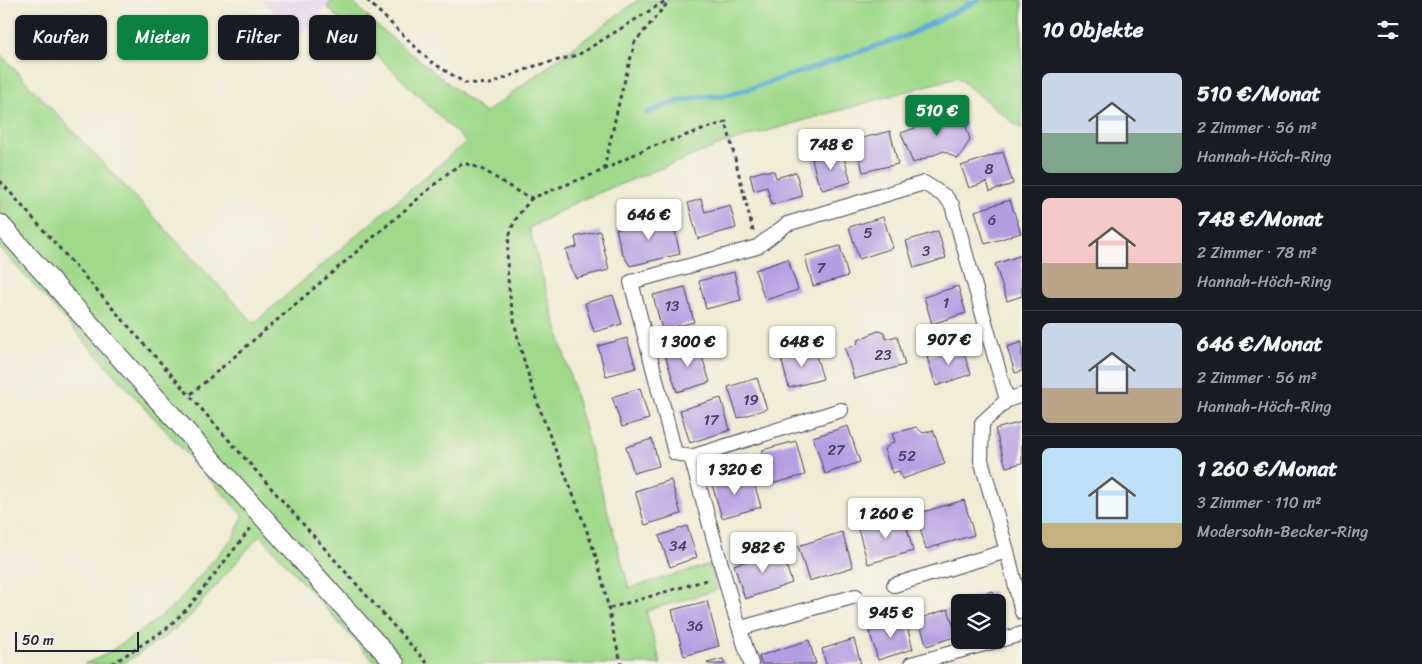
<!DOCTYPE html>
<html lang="de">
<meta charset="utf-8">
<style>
body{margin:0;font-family:Sriracha,sans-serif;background:#20242c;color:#f1f3f6;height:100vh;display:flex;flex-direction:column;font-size:19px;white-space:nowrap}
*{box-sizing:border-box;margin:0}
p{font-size:16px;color:#9ea1a6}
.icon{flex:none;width:28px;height:28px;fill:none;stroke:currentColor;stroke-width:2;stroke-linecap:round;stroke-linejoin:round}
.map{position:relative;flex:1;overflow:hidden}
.panel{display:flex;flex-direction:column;background:#171b24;width:400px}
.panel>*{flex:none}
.banner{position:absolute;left:15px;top:15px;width:475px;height:45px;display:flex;gap:10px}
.buttons{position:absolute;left:951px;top:594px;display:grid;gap:10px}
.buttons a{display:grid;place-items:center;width:55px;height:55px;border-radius:8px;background:#171b24;box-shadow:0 1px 4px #0004;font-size:25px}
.scale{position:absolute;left:15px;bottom:12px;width:124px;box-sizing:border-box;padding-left:5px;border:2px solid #22223b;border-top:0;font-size:14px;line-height:18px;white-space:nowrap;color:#22223b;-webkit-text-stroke:4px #f7f3e8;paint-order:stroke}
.price{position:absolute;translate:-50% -42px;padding:0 11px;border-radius:5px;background:#fff;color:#222;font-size:16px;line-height:32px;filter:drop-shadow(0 1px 2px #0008)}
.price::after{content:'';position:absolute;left:50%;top:30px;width:15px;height:11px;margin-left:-8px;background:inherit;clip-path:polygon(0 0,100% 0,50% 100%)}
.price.selected{background:#0b8043;color:#fff}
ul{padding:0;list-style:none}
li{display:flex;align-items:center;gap:15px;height:125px;padding:0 20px}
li+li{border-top:1px solid #363941}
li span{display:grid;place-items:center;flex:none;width:140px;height:100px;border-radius:8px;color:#555}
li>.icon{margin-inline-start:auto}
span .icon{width:60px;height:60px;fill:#fffc;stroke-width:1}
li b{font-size:21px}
h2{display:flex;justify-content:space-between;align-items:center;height:60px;padding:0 20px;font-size:21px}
.chip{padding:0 18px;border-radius:8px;background:#171b24;box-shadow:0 1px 4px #0004;font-size:18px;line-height:45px}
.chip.selected{background:#0b8043;color:#fff}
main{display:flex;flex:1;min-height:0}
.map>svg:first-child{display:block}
</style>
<main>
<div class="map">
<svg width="1022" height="664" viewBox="0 0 1022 664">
<rect width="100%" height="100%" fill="#f7f3e8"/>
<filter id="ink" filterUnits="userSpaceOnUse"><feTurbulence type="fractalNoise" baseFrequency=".02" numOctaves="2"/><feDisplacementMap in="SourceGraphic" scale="10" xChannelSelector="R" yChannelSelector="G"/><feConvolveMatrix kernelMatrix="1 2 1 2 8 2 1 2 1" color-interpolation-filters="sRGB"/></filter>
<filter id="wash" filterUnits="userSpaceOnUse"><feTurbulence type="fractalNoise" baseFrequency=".0096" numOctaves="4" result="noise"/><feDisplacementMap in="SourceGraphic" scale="20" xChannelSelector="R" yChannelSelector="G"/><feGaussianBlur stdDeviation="1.12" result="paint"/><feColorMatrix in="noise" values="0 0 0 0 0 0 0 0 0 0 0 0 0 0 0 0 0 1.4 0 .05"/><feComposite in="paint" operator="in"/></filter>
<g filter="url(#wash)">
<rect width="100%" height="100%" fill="#f0ebd5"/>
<path fill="#e5d3f0" d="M261,0h72l-33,35z"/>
<path fill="#a0d98c" stroke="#617e64" d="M333,0h18l26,26 108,87 153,-113h384v130l-65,-53 -232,66 -142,56 -54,29 100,360 82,-24 6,26 -71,21 15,53h-285l-116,-129 -71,82 -24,20 -43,27h-38l19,-8 51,-34 22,-18 58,-68 9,-20 -243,-268v-194l254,269 212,-181 -139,-135z"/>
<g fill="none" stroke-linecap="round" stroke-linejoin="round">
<path stroke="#5dabd6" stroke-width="5" d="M647,113l22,-9 29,-7 24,-1 27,-7 87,-29 72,-25 70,-35"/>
</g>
<g id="blocks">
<g fill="#b59de2">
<path d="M936,108l16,10 11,-2 7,24 -12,19 -14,-8 -31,12 -12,-30 25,-9z"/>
<path d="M890,131l8,33 -35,8 -8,-32z"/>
<path d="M842,151l9,31 -28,8 -6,-11 -5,-20z"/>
<path d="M1003,152l10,32 -23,7 -3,-9 -18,6 -8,-22z"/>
<path d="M763,171h11l2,7 20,-6 6,24 -30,9 -5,-18 -13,4 -4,-16z"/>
<path d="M701,199l4,13 25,-7 6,23 -38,11 -10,-36z"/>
<path d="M1010,200l11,33 -36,11 -10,-33z"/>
<path d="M672,217l8,37 -50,12 -8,-13 -6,-24z"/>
<path d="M883,217l10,31 -34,11 -10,-32z"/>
<path d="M600,231l9,39 -33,8 -6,-11 -4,-17 11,-3 -2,-10z"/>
<path d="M938,231l8,27 -32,10 -8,-27z"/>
<path d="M840,246l8,30 -35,10 -8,-30z"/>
<path d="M1022,255v41l-15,5 -12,-37z"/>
<path d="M788,259l10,31 -33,10 -10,-30z"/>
<path d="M734,272l7,28 -35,9 -7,-28z"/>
<path d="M958,286l8,27 -34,11 -8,-27z"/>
<path d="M685,287l9,35 -32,8 -9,-35z"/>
<path d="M613,295l9,29 -28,8 -9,-29z"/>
<path d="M878,331l6,1 2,7 11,-3 8,29 -51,14 -9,-31 12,-3 1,-5z"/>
<path d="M627,338l9,30 -30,8 -8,-30z"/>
<path d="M1022,342v29l-7,2 -8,-26z"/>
<path d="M698,344l12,38 -33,10 -12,-37z"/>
<path d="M961,345l10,29 -35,12 -9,-29z"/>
<path d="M814,348l9,31 -34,9 -8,-30z"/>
<path d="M757,378l10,31 -29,9 -10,-31z"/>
<path d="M640,388l9,31 -27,8 -10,-30z"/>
<path d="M721,398l9,32 -40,13 -10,-33z"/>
<path d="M1022,422v41l-16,4 -11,-38z"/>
<path d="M848,426l12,36 -35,12 -12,-37z"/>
<path d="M916,427l7,6 10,-3 12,34 -43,15 -3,-8 -7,2 -8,-24 11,-8 -3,-7z"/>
<path d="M652,439l7,27 -25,7 -8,-26z"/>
<path d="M796,441l9,34 -34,9 -9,-34z"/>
<path d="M736,474l3,13 15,-4 7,24 -39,11 -11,-37z"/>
<path d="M671,480l10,34 -36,11 -10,-34z"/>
<path d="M964,500l10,35 -48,14 -10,-35z"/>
<path d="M904,516l9,35 -45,13 -10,-35z"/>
<path d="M687,526l10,31 -27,10 -11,-31z"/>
<path d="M842,532l11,35 -44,14 -11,-35z"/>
<path d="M781,550l11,33 -47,16 -11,-34z"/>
<path d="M993,591l3,11h-31l-1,-3z"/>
<path d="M707,601l12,45 -35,10 -12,-46z"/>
<path d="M948,609l9,27 -30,10 -9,-27z"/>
<path d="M998,611l3,11 -3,1z"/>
<path d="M905,619l8,30 -35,11 -9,-30z"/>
<path d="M854,639l7,25h-35l-4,-15z"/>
<path d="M809,640l7,24h-55l-2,-8z"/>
<path d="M723,659l2,5h-17l-1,-1z"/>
</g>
</g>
</g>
<g filter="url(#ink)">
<use href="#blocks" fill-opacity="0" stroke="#414052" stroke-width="1"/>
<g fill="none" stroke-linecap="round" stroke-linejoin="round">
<defs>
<g id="minor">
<path d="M1022,395l-15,5 -25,23 -1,37 26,91 15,61"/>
<path d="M691,457l150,-47"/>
<path d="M894,585l113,-34"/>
<path d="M741,628l115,-32"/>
<path d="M751,664l-17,-53 -43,-154 -16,-4 -44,-171 126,-35 30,-23 137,-41 22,14 6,8 55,195"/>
<path d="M911,664l111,-30"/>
</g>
<path id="secondary" d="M0,224l395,440"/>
</defs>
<use href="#minor" stroke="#414052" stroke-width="16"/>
<use href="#secondary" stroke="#414052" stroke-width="21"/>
<g stroke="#414052" stroke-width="3" stroke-dasharray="4 4" stroke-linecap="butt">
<path d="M367,0l63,61 35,22 25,1 45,-18 43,-11 89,-55"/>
<path d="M604,169l16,-71 15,-56 35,-42"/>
<path d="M0,181c143,161 284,323 428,483"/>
<path d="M532,198c-9,11 -19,22 -22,36 -6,28 -1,58 4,86 17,83 54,154 81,234 12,36 15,74 27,110"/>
<path d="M191,394l257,-221 14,-10c27,4 44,26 70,35l72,-28 41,-21 81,-27 27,109"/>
<path d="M610,608l100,-29"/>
<path d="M112,664l54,-35 22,-21 63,-80"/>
</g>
<use href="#minor" stroke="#fff" stroke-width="14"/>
<use href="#secondary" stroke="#fff" stroke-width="19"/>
</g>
</g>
<g text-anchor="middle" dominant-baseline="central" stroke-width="4" stroke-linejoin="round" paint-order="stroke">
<g font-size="15" fill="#474165">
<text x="989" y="169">8</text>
<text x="992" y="220">6</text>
<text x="868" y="233">5</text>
<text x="926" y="251">3</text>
<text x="821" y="268">7</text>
<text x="946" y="303">1</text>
<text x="672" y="306">13</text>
<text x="883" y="355">23</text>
<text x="751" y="400">19</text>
<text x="711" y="420">17</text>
<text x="836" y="450">27</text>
<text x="907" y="456">52</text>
<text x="678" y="546">34</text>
<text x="695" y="626">36</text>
</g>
</g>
</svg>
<div class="buttons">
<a><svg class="icon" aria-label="layers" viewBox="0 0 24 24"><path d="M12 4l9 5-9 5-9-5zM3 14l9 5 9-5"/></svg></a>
</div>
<div class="scale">50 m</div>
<b class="price selected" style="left:937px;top:137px">510 €</b>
<b class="price" style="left:831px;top:171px">748 €</b>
<b class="price" style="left:649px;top:241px">646 €</b>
<b class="price" style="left:949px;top:366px">907 €</b>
<b class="price" style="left:688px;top:368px">1 300 €</b>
<b class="price" style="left:802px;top:368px">648 €</b>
<b class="price" style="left:735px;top:496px">1 320 €</b>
<b class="price" style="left:886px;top:540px">1 260 €</b>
<b class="price" style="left:763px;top:574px">982 €</b>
<b class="price" style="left:891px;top:639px">945 €</b>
<div class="banner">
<a class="chip">Kaufen</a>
<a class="chip selected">Mieten</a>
<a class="chip">Filter</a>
<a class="chip">Neu</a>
</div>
</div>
<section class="panel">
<h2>10 Objekte<svg class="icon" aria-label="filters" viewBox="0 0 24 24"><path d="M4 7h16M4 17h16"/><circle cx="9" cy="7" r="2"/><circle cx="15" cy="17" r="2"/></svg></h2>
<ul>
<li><span style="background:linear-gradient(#c9d6e8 60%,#7fa58c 0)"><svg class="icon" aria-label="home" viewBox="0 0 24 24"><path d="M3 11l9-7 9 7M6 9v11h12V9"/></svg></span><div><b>510 €/Monat</b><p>2 Zimmer · 56 m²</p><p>Hannah-Höch-Ring</p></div></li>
<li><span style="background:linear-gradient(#f6c9c9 65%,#b9a48a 0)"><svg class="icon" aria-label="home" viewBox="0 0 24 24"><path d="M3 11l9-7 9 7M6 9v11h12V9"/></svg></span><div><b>748 €/Monat</b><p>2 Zimmer · 78 m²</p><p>Hannah-Höch-Ring</p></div></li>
<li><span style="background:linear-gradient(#c9d6e8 65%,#b9a48a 0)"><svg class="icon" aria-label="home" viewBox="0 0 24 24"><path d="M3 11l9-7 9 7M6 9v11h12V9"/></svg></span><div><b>646 €/Monat</b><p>2 Zimmer · 56 m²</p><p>Hannah-Höch-Ring</p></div></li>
<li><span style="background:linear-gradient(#bfe0f5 75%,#c2b280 0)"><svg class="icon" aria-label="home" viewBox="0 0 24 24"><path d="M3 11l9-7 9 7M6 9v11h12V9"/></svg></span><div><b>1 260 €/Monat</b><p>3 Zimmer · 110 m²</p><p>Modersohn-Becker-Ring</p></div></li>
</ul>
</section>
</main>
